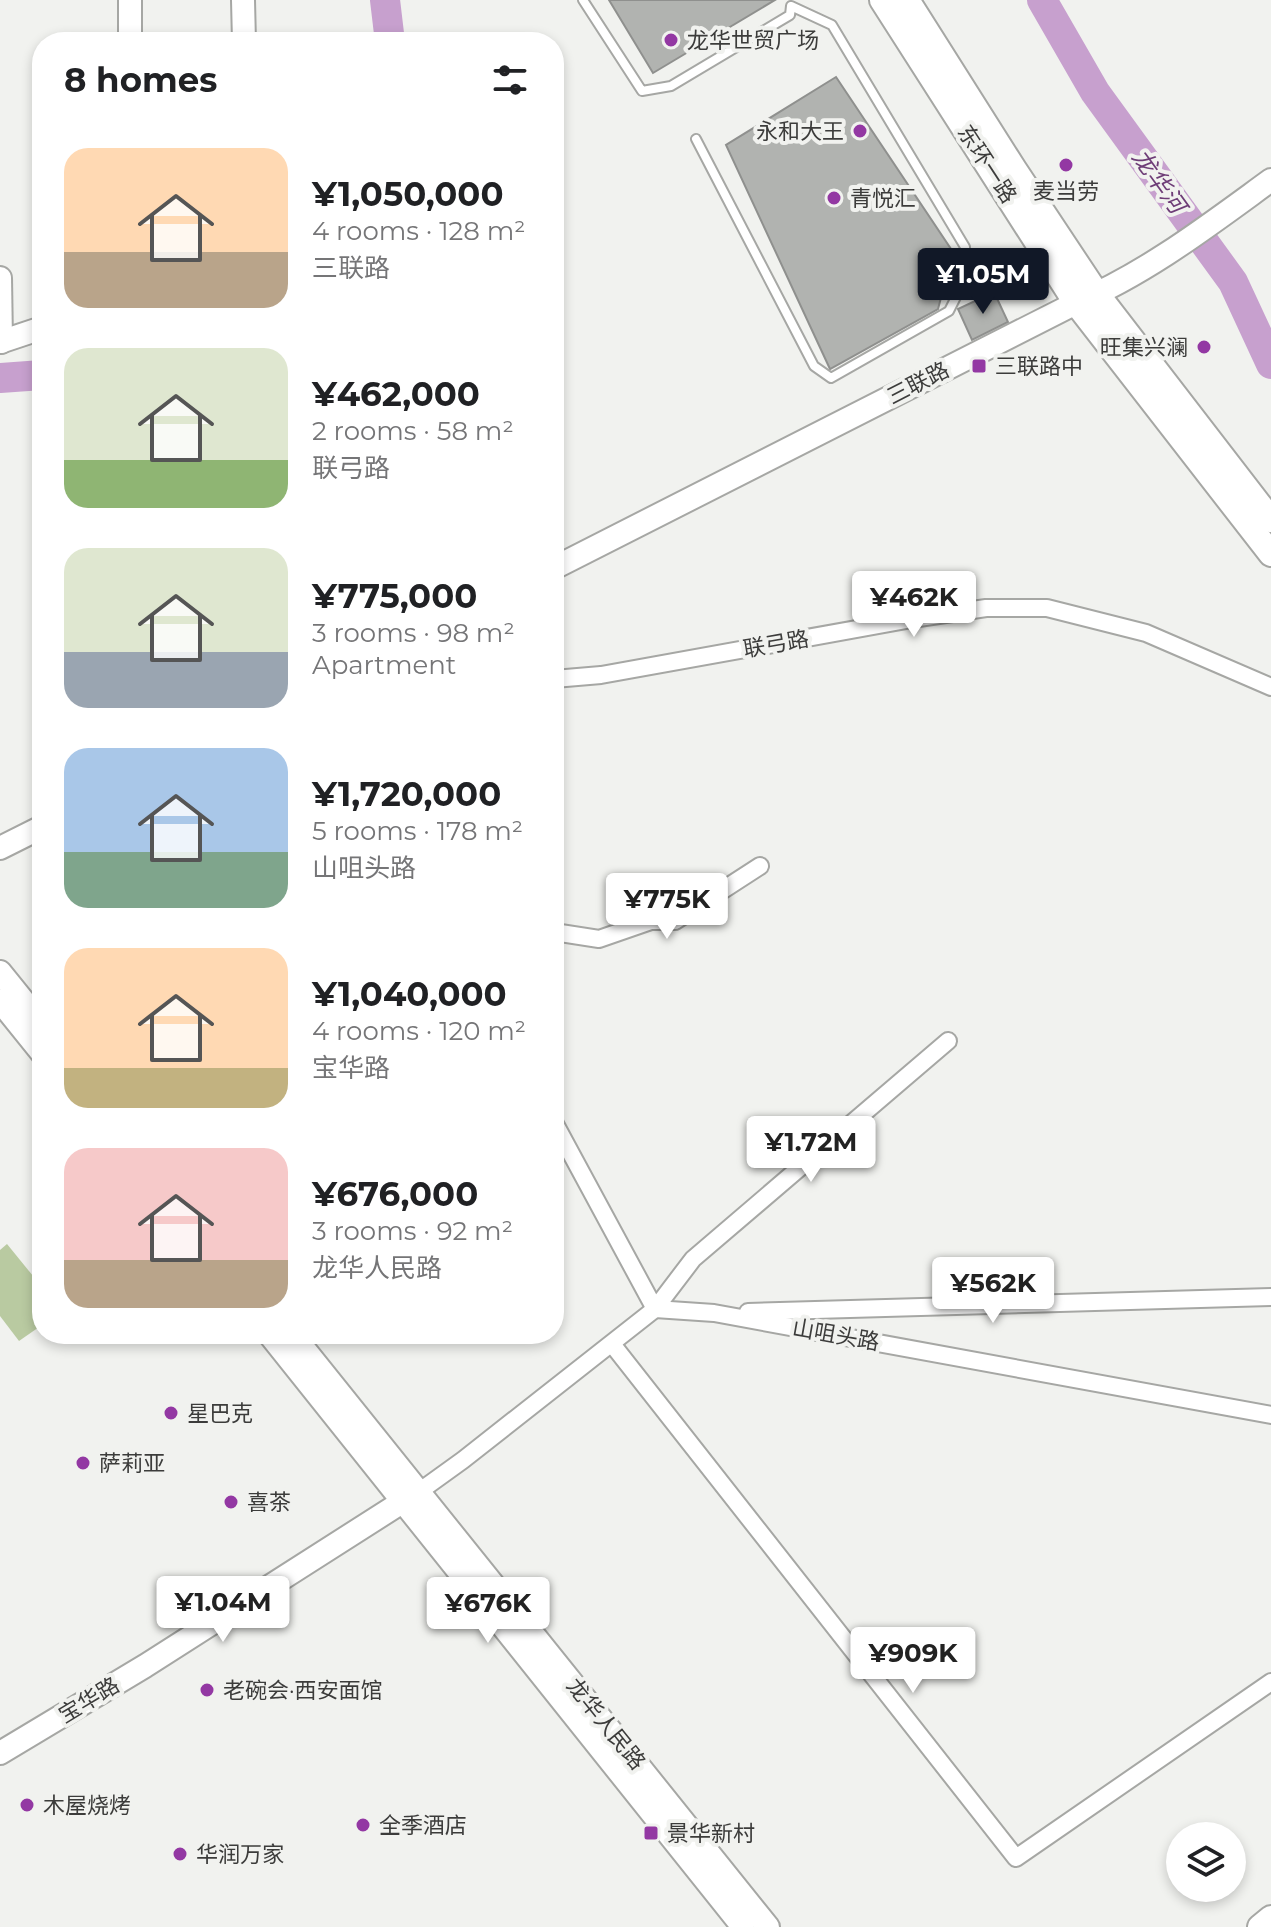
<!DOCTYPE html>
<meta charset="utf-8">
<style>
body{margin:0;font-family:Montserrat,"Noto Sans SC",sans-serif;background:#f6f6f6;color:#202124;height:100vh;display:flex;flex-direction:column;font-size:30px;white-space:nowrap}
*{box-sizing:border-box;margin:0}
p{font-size:26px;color:#757577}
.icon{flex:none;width:44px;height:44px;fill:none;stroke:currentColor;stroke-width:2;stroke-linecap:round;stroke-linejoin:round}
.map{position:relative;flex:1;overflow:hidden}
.side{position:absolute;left:32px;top:32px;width:532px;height:1312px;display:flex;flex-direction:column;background:#fff;border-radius:32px;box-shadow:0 4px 12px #0003}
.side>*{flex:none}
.tools{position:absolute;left:1166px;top:1822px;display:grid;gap:16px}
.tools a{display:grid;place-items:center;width:80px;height:80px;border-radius:50%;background:#fff;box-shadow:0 4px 12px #0003;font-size:40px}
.price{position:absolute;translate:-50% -68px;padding:0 18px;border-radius:8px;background:#fff;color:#222;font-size:26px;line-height:52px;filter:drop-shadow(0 2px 4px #0008)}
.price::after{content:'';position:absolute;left:50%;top:48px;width:24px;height:18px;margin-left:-12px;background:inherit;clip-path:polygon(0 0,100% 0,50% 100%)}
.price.active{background:#111827;color:#fff}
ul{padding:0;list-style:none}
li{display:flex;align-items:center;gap:24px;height:200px;padding:0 32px}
li span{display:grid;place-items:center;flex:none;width:224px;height:160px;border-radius:24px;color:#555}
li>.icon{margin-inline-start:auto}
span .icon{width:96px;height:96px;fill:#fffc;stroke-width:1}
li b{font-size:34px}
h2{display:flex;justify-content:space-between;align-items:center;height:96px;padding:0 32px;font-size:34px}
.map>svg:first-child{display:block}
</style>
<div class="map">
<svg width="1271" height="1927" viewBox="0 0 1271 1927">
<rect width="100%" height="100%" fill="#f1f2ef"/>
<path fill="#b9caa1" d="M7,1244l35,43v38l-23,16 -19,-25v-66z"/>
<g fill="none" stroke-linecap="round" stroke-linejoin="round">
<g stroke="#c7a0ce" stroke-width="30">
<path d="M385,0l5,42"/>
<path d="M1042,0l53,92 138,190 38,82"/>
<path d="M0,378l42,-3"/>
</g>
</g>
<g fill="#b1b3b0" stroke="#8f908e" stroke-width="2">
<path d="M609,0h166l-122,73z"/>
<path d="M836,77l117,175 -15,57 -108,60 -104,-224z"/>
<path d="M994,292l14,30 -36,18 -14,-31z"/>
</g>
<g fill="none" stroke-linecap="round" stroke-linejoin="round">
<defs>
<path id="lane" d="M583,0l59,91 29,-5 119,-71 1,-9 41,19 133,222v32l-16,32 -118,67 -17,-12 -118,-227"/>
<g id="street">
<path d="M554,679l47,-4 311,-56 74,-11h61l99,25 125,54"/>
<path d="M554,932l45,7 52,-18h24l85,-55"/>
<path d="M554,1122l101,187 59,4 557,102"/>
<path d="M748,1312l523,-15"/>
<path d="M612,1344l404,514 255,-176"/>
<path d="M420,1491l43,-31 192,-151 38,-50 255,-218"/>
</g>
<g id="secondary">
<path d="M130,0v42"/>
<path d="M243,0l1,42"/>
<path d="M0,278l1,64"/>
<path d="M0,342l42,-14"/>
<path d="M554,568l522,-265c71,-30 133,-78 195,-123"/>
<path d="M0,848l42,-21"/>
<path d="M0,972l42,52"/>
<path d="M0,1001l42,52"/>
<path d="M269,1334l474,593"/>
<path d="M292,1334l476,593"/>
<path d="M0,1753l145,-87 268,-171"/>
</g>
<g id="primary">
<path d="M882,0l194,303 195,251"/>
<path d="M907,0l107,169 83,125 174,226"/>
<path d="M1260,1927l11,-9"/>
</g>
</defs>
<use href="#lane" stroke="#a6a7a4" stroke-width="12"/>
<use href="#street" stroke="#a6a7a4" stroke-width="20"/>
<use href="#secondary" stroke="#a6a7a4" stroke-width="26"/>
<use href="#primary" stroke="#a6a7a4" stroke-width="28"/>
<use href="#lane" stroke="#fff" stroke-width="8"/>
<use href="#street" stroke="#fff" stroke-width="16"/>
<use href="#secondary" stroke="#fff" stroke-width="22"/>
<use href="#primary" stroke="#fff" stroke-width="24"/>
</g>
<g fill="#9338a3" stroke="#f1f2ef" stroke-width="3">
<circle cx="671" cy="40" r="8"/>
<circle cx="860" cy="131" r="8"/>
<circle cx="1066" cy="165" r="8"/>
<circle cx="834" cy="198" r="8"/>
<circle cx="1204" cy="347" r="8"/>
<rect x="971" y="358" width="16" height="16" rx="4"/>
<circle cx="171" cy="1413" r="8"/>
<circle cx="83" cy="1463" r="8"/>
<circle cx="231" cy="1502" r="8"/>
<circle cx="207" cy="1690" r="8"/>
<circle cx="27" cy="1805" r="8"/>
<circle cx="363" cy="1825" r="8"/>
<rect x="643" y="1825" width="16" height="16" rx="4"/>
<circle cx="180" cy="1854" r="8"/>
</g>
<g text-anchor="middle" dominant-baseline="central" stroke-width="8" stroke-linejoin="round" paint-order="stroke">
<g font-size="22" fill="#3c3c3b" stroke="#f1f2ef" text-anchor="start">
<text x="687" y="40">龙华世贸广场</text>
<text x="844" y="131" text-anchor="end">永和大王</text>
<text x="1066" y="191" text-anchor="middle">麦当劳</text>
<text x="850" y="198">青悦汇</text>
<text x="1188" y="347" text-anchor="end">旺集兴澜</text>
<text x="995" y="366">三联路中</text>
<text x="187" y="1413">星巴克</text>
<text x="99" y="1463">萨莉亚</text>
<text x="247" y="1502">喜茶</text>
<text x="223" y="1690">老碗会·西安面馆</text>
<text x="43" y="1805">木屋烧烤</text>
<text x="379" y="1825">全季酒店</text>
<text x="667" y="1833">景华新村</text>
<text x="196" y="1854">华润万家</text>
</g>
<g font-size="22" fill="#3c3c3b" stroke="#f1f2ef">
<text transform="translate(987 164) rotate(57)">东环一路</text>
<text transform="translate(918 383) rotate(-27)">三联路</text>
<text transform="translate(776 644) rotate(-10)">联弓路</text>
<text transform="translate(836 1335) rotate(10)">山咀头路</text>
<text transform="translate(89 1700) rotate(-31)">宝华路</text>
<text transform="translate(606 1724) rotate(51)">龙华人民路</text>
</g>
<g font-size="24" font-style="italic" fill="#6e3d77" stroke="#f1f2ef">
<text transform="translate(1159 181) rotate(54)">龙华河</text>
</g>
</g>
</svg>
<div class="tools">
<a><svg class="icon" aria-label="layers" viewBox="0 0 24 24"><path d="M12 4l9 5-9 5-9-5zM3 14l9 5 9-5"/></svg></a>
</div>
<b class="price active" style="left:983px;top:316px">¥1.05M</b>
<b class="price" style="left:914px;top:639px">¥462K</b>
<b class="price" style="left:667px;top:941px">¥775K</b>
<b class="price" style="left:811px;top:1184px">¥1.72M</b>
<b class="price" style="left:993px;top:1325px">¥562K</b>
<b class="price" style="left:223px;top:1644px">¥1.04M</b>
<b class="price" style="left:488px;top:1645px">¥676K</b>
<b class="price" style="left:913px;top:1695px">¥909K</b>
<section class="side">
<h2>8 homes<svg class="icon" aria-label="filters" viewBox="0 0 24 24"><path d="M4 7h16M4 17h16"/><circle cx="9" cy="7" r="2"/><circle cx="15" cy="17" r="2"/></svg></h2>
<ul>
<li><span style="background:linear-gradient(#ffd9b3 65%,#b9a48a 0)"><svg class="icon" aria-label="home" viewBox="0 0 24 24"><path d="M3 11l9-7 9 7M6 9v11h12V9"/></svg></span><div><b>¥1,050,000</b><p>4 rooms · 128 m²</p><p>三联路</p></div></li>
<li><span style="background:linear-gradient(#dfe7d0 70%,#8fb573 0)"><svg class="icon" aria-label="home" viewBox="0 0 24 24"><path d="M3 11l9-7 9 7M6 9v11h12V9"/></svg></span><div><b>¥462,000</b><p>2 rooms · 58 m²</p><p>联弓路</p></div></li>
<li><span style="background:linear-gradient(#dfe7d0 65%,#9aa5b1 0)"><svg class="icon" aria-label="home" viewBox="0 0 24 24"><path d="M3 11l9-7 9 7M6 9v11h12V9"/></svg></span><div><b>¥775,000</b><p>3 rooms · 98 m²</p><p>Apartment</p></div></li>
<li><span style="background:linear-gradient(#a9c7e8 65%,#7fa58c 0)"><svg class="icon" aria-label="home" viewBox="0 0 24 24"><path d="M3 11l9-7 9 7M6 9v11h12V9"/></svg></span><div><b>¥1,720,000</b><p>5 rooms · 178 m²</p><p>山咀头路</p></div></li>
<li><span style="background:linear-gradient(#ffd9b3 75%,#c2b280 0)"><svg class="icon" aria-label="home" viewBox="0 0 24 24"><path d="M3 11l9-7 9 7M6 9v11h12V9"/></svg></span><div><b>¥1,040,000</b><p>4 rooms · 120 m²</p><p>宝华路</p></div></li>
<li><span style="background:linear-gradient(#f6c9c9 70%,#b9a48a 0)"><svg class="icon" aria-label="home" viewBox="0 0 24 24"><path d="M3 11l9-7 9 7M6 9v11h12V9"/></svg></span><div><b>¥676,000</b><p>3 rooms · 92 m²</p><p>龙华人民路</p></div></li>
</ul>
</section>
</div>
